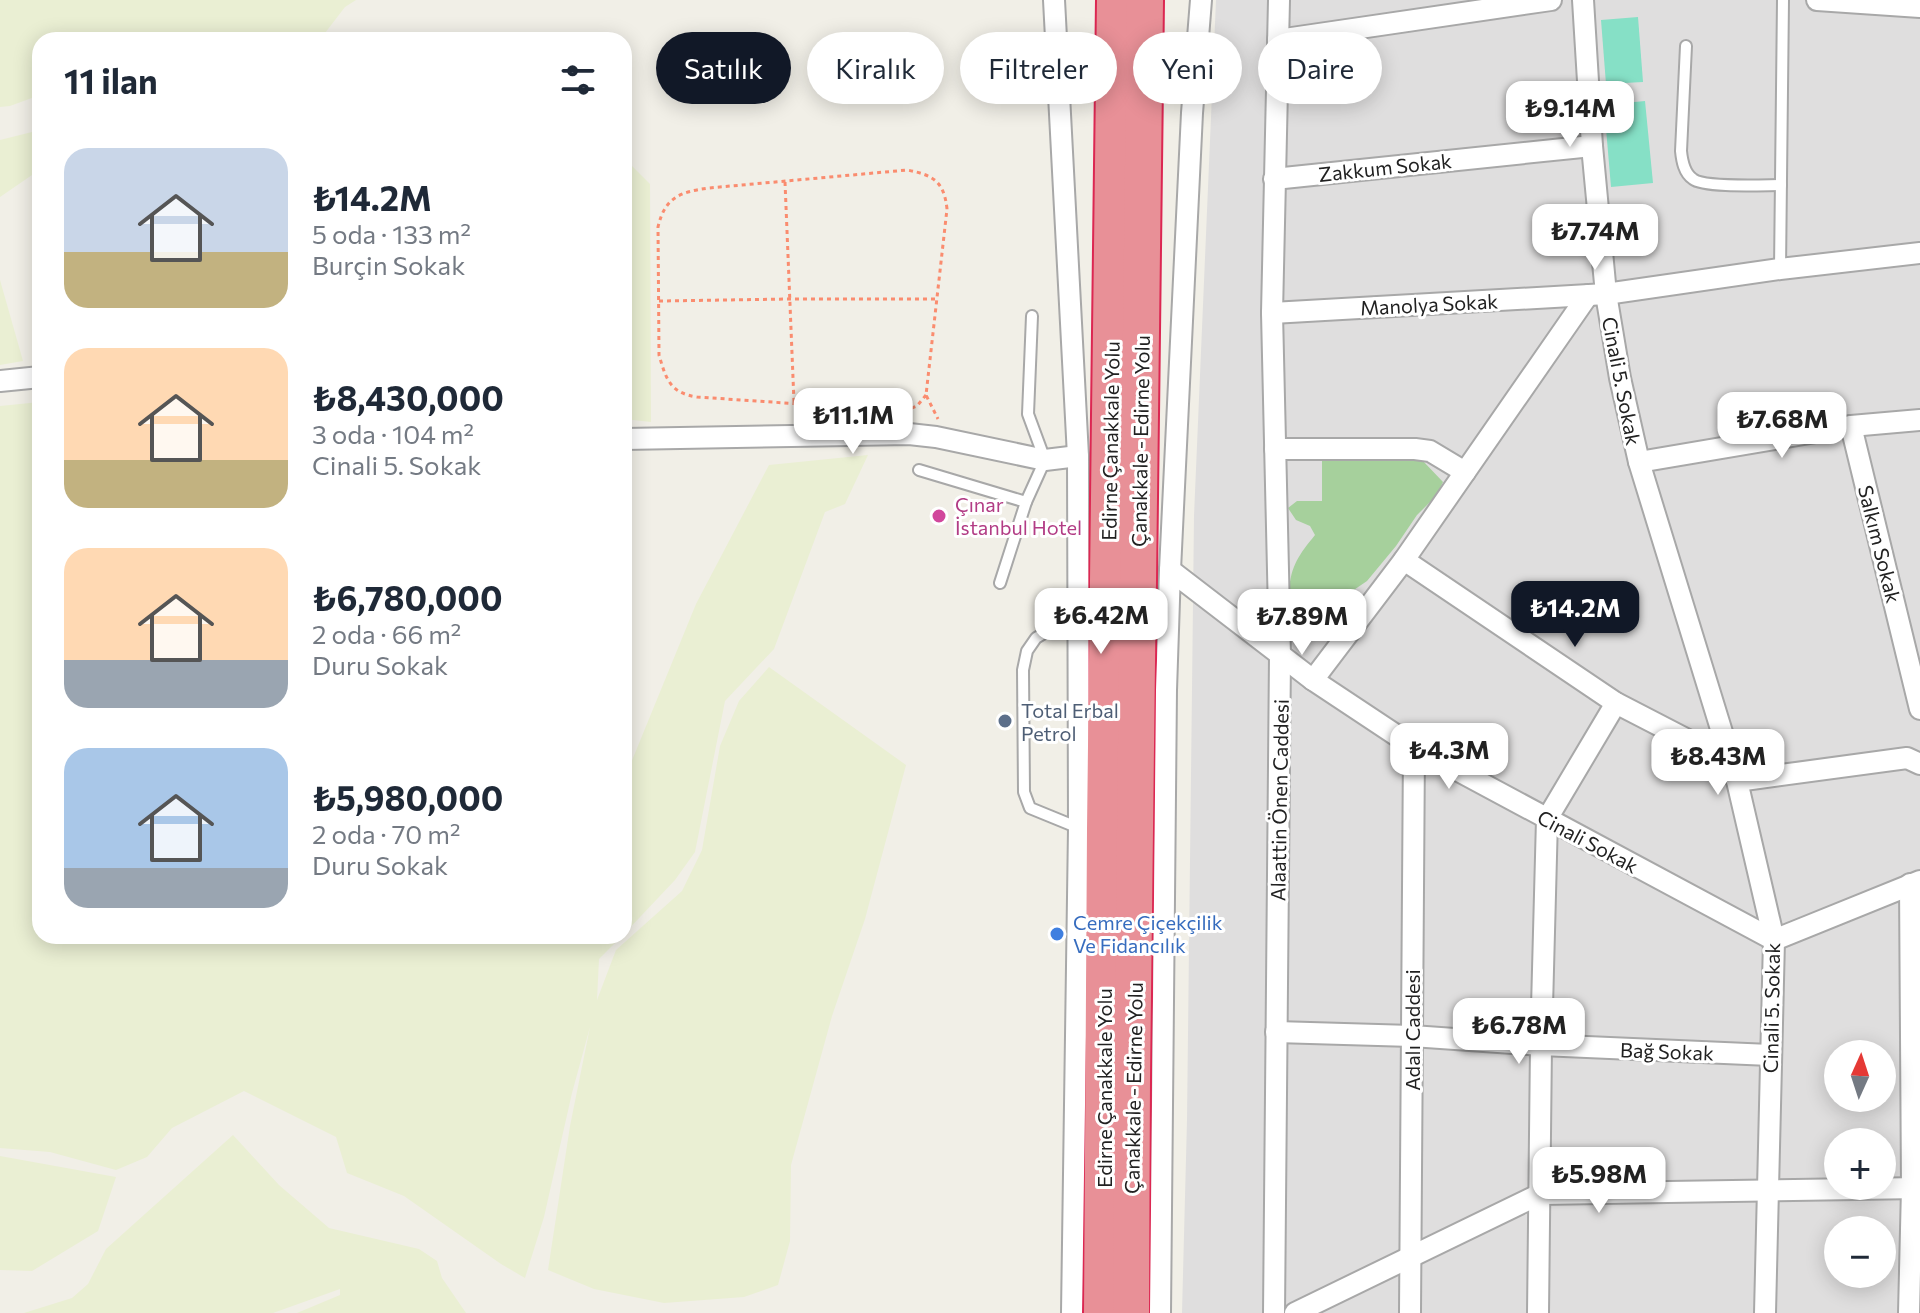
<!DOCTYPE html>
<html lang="tr">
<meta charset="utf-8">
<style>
body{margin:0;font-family:Commissioner,sans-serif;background:#f6f6f7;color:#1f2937;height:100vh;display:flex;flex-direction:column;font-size:30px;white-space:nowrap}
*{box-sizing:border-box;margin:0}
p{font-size:26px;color:#747a83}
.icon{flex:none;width:44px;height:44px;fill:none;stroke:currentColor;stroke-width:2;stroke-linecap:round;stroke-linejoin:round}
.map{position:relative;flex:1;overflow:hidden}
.panel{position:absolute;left:32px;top:32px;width:600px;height:912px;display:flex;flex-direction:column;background:#fff;border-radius:24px;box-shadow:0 4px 20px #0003}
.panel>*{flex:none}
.banner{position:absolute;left:656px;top:32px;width:760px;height:72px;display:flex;gap:16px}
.needle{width:52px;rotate:3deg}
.tools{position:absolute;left:1824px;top:1040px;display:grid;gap:16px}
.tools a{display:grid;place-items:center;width:72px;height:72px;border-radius:50%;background:#fff;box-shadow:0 4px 20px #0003;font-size:40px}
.price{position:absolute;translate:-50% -68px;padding:0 18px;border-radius:16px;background:#fff;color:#222;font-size:26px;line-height:52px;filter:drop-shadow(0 2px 4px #0008)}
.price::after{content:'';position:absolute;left:50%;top:48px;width:24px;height:18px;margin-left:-12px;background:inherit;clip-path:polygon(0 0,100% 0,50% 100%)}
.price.current{background:#111827;color:#fff}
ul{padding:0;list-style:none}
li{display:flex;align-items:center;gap:24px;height:200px;padding:0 32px}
li span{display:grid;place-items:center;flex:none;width:224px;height:160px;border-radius:24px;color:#555}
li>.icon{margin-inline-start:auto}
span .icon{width:96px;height:96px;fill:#fffc;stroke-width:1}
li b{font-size:34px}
h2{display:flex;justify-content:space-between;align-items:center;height:96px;padding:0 32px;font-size:34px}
.tag{padding:0 28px;border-radius:36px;background:#fff;box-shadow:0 4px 20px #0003;font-size:28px;line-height:72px}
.tag.current{background:#111827;color:#fff}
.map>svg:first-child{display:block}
</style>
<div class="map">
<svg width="1920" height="1313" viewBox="0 0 1920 1313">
<rect width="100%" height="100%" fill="#f1efe7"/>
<path fill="#dfdede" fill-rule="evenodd" d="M1216,0h704v1313h-738l5,-193 7,-604zM1838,1054h44v44h-44zM1838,1142h44v44h-44zM1838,1230h44v44h-44z"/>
<g fill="#eaefd3">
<path d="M0,0h356l-11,7 -20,26 -15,7h-162l-5,-5 -43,1 -3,4h-57v55l-30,11 -10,1z"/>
<path d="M40,130v43l-8,2 -32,22v-57z"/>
<path d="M624,158l26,26 1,238 -27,-3z"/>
<path d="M0,280l23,81 -23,4z"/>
<path d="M40,402v534h582l-23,23 -2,41 19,-50 66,-59 20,-41 18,-104 19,-45 30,-34 137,98 -41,154 -33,97 -41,149 -1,76 -12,44 -34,12 -80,6 -70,-14 -46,-19 22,-144 20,-99 -18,66 -28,124 -19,61 -24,-14 -97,-68 -57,-23 -11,-36 -92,-46 -72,37 -25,29 -31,13 -66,-18 -50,-4v-742z"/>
<path d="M868,455l-23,49 -20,8 -51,137 -49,52 -30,151 -20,28 -51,54v-154l72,-176 73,-139z"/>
<path d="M233,1135l46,50 50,43 90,21 18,12 5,17 24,35h-169l43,-18v-6l-67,24h-249l48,-15 16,-14 18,-35z"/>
<path d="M0,1156l116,21 -18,54 -66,40 -32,-1z"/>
</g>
<path fill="#a6d09c" d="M1394,457l29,4 20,21 -7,14 -19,19 -21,31 -29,35 -25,17h-30l-23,-7c2,-26 10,-36 26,-56l-5,-9 -14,-6 -8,-12 9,-7h25v-40l34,-3z"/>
<g fill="#86e0c6">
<path d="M1638,17l5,65 -37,2 -5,-64z"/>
<path d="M1645,101l8,82 -42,4 -7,-82z"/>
</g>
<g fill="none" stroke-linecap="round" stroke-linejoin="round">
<defs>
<g id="lane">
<path d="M1686,46l-5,105c1,10 3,22 12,28 11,9 71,6 88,6"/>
<path d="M1780,269l3,-269"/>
<path d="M919,470l107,32 -26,81"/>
<path d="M1026,502l19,-42 -17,-46 4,-98"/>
<path d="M1077,613l-41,25 -9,13 -4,19 1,122 6,16 49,20"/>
</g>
<g id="street">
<path d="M1054,0l24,456 1,372 -7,485"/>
<path d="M1583,0l9,146 14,148 14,84 19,84 98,319 37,159 -9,373"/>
<path d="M1817,0l103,7"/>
<path d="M1278,40l273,-40"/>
<path d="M1274,179l318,-33"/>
<path d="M1272,313l334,-19 174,-25 140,-16"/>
<path d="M0,381l40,-4"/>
<path d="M1851,426l69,283"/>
<path d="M624,439l285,-5 27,3 109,23 33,-4"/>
<path d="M1275,449h140l15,2 35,21"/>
<path d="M1639,462l212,-36 69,-6"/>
<path d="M1404,560l212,143 116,60"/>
<path d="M1170,570l143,110 101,67 360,193 146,-59"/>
<path d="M1313,680l91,-120 184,-265"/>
<path d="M1737,781l170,-23 13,6"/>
<path d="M1276,1032l136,4 129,9 229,10"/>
<path d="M1160,1313l6,-623 4,-120 22,-457 9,-113"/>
<path d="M1274,1313l6,-657 -8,-343 7,-313"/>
<path d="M1295,1313l245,-119 380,-6"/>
<path d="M1410,1313l4,-566"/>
<path d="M1538,1313l3,-268 6,-226 69,-116"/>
<path d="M1909,1313l3,-125 -2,-304"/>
</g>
<g id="highway">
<path d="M1102,1313l3,-483 10,-830"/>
<path d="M1131,1313l1,-235 13,-1078"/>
</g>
</defs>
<use href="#lane" stroke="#a8a8a8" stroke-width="14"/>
<use href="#street" stroke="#a8a8a8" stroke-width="24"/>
<use href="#highway" stroke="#dc2752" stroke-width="40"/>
<g stroke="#fa8c6f" stroke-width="3" stroke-dasharray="4 4" stroke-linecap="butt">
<path d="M785,182l9,220"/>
<path d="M659,301l130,-2h147"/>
<path d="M926,395l-9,11 -13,5 -207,-14c-27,-4 -31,-18 -38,-42l-1,-128c7,-30 22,-35 51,-39l198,-18c26,5 37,11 40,39l-21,186 12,24"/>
</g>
<use href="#lane" stroke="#fff" stroke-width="10"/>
<use href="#street" stroke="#fff" stroke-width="20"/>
<use href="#highway" stroke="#e89097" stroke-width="36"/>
</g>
<circle fill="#d1479c" stroke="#fff" stroke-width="3" cx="939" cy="516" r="8"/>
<circle fill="#5c6f8a" stroke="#fff" stroke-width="3" cx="1005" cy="721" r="8"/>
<circle fill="#3f7fe0" stroke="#fff" stroke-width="3" cx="1057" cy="934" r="8"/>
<g text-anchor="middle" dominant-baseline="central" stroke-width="6" stroke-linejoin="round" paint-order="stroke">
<g font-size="20" fill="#212121" stroke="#fff">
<text transform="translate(1385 167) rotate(-6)">Zakkum Sokak</text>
<text transform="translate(1429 304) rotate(-3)">Manolya Sokak</text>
<text transform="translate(1622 381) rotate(79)">Cinali 5. Sokak</text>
<text transform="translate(1110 441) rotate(-89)">Edirne Çanakkale Yolu</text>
<text transform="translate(1140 441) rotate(-89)">Çanakkale - Edirne Yolu</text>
<text transform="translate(1880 544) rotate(76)">Salkım Sokak</text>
<text transform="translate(1279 800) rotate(-89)">Alaattin Önen Caddesi</text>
<text transform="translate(1588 841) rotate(28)">Cinali Sokak</text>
<text transform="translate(1771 1008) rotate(-89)">Cinali 5. Sokak</text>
<text transform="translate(1412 1030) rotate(-90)">Adalı Caddesi</text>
<text transform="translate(1667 1051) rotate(2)">Bağ Sokak</text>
<text transform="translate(1104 1088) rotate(-90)">Edirne Çanakkale Yolu</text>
<text transform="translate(1133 1088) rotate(-89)">Çanakkale - Edirne Yolu</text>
</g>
<g font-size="20" fill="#b23c85" stroke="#fff" text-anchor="start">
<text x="955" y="504">Çınar<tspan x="955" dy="23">İstanbul Hotel</tspan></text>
</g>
<g font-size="20" fill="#4e5e75" stroke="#fff" text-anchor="start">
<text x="1021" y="710">Total Erbal<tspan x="1021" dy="23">Petrol</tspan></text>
</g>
<g font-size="20" fill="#366cbe" stroke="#fff" text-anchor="start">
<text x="1073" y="922">Cemre Çiçekçilik<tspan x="1073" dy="23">Ve Fidancılık</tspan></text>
</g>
</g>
</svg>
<div class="tools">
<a><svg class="needle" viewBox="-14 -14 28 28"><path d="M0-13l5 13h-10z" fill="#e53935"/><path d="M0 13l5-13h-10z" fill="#747a83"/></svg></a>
<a>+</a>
<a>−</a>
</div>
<b class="price" style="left:1570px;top:149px">₺9.14M</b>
<b class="price" style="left:1595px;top:272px">₺7.74M</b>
<b class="price" style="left:853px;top:456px">₺11.1M</b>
<b class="price" style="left:1782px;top:460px">₺7.68M</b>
<b class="price current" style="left:1575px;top:649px">₺14.2M</b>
<b class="price" style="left:1101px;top:656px">₺6.42M</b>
<b class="price" style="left:1302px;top:657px">₺7.89M</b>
<b class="price" style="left:1449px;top:791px">₺4.3M</b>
<b class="price" style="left:1718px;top:797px">₺8.43M</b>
<b class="price" style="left:1519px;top:1066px">₺6.78M</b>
<b class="price" style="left:1599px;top:1215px">₺5.98M</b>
<div class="banner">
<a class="tag current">Satılık</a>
<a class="tag">Kiralık</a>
<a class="tag">Filtreler</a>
<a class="tag">Yeni</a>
<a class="tag">Daire</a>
</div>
<section class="panel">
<h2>11 ilan<svg class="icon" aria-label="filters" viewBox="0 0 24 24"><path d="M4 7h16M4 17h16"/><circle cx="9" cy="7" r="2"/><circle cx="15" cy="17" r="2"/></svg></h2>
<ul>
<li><span style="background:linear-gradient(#c9d6e8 65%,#c2b280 0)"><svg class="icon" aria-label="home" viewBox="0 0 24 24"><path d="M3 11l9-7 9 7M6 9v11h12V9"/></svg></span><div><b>₺14.2M</b><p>5 oda · 133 m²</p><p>Burçin Sokak</p></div></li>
<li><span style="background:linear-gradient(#ffd9b3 70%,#c2b280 0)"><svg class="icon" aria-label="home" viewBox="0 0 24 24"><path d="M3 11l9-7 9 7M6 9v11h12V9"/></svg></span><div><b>₺8,430,000</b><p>3 oda · 104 m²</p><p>Cinali 5. Sokak</p></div></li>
<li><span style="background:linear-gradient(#ffd9b3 70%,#9aa5b1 0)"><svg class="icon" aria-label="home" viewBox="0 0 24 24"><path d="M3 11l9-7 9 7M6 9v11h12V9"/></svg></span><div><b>₺6,780,000</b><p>2 oda · 66 m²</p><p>Duru Sokak</p></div></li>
<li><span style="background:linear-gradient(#a9c7e8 75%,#9aa5b1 0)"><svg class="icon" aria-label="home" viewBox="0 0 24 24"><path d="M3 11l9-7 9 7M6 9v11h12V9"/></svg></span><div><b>₺5,980,000</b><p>2 oda · 70 m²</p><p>Duru Sokak</p></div></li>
</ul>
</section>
</div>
